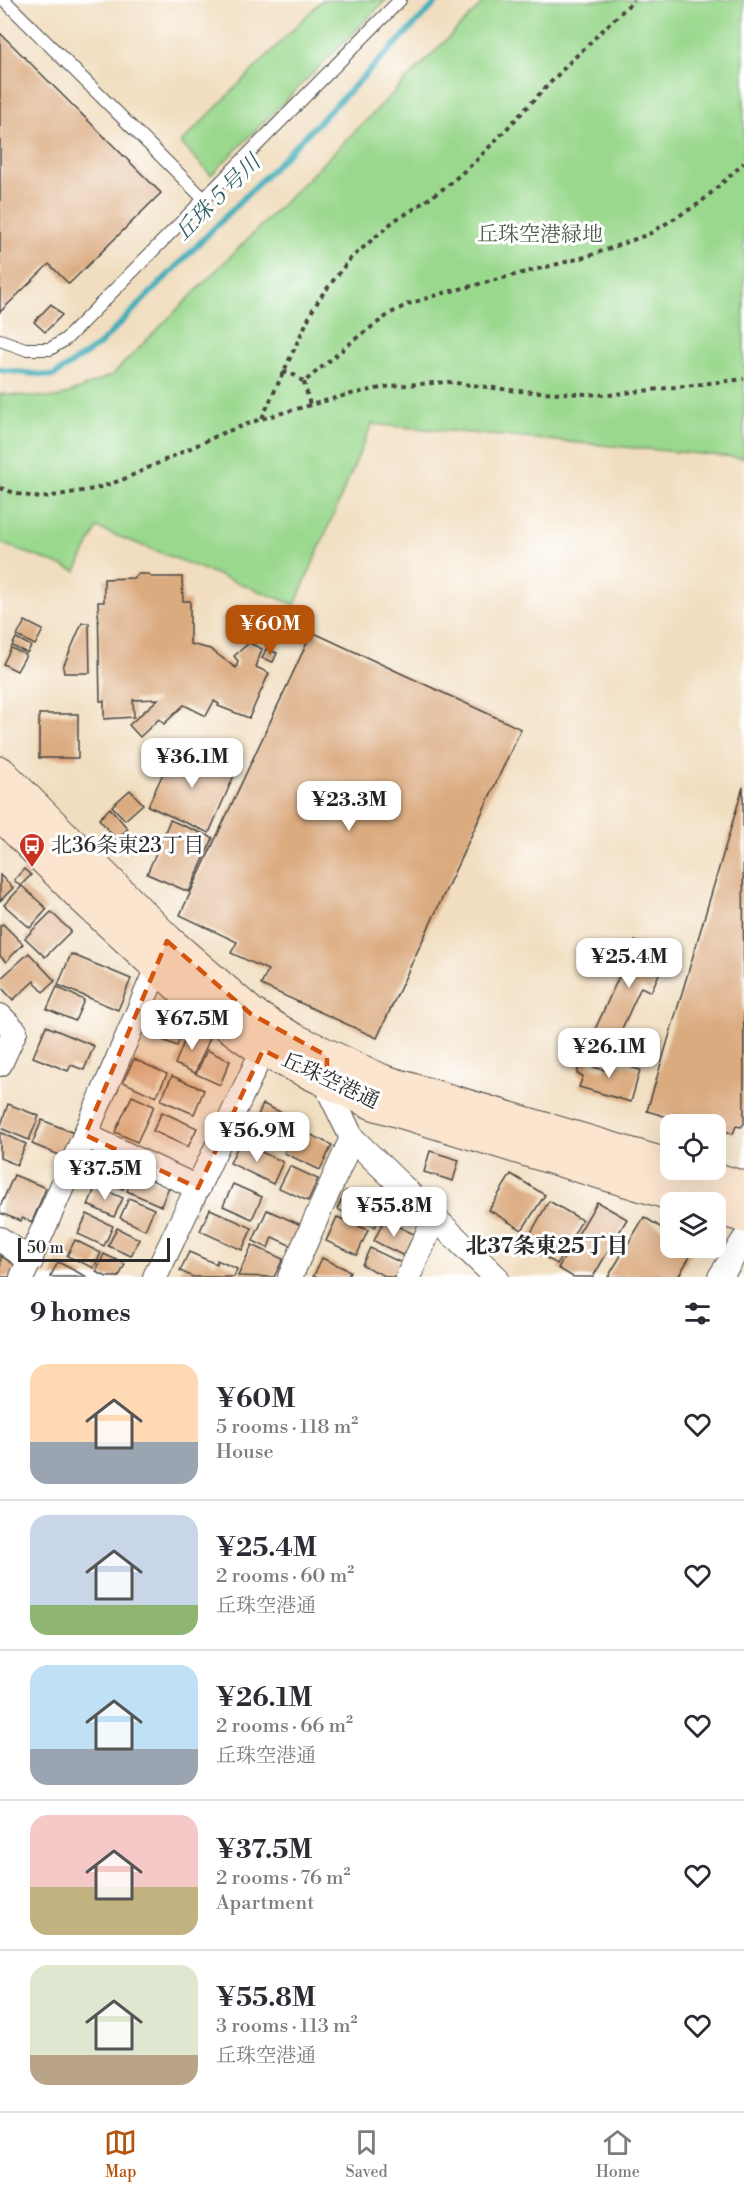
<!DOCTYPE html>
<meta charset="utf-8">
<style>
body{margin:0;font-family:"Libre Bodoni","Noto Serif JP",serif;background:#f2f2f3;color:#2b2b33;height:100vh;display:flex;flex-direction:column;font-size:22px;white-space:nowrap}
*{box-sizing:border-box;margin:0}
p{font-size:20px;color:#7c7c81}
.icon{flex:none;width:33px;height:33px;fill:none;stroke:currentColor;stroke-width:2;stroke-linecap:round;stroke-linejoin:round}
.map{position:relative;height:1277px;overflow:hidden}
.panel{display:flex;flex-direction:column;background:#fff;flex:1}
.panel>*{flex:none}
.fabs{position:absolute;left:660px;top:1114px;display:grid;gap:12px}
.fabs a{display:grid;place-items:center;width:66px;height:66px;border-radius:12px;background:#fff;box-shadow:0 6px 24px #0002;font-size:30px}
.scale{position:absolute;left:18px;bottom:15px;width:152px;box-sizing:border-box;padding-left:6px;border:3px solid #2b2b2b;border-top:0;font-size:16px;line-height:21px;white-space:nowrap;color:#2b2b2b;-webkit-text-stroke:4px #fff;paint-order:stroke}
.price{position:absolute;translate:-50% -51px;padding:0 14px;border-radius:12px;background:#fff;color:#222;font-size:20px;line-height:39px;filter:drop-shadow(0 2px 3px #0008)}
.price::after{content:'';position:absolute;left:50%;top:36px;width:18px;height:14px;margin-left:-9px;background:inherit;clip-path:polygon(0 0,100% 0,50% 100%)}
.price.selected{background:#b45309;color:#fff}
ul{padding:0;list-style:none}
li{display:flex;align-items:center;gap:18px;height:150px;padding:0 30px}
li+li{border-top:2px solid #e1e1e2}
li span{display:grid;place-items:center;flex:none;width:168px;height:120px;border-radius:18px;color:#555}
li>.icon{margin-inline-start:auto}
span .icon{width:72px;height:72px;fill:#fffc;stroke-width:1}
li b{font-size:26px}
h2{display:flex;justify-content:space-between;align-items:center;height:72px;padding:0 30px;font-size:26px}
.dock{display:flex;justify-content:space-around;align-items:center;height:84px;border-top:2px solid #e1e1e2;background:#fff;font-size:16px;color:#7c7c81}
.dock a{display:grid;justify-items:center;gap:3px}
.dock .selected{color:#b45309}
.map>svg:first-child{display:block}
</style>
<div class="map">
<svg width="744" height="1277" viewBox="0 0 744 1277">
<rect width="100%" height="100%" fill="#fff"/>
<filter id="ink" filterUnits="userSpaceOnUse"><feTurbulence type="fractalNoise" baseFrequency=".0167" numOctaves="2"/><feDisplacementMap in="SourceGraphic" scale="12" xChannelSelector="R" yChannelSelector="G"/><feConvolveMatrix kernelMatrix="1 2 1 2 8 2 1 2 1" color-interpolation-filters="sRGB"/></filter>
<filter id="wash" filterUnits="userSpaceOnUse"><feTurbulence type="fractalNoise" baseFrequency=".008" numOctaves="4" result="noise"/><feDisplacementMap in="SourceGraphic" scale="24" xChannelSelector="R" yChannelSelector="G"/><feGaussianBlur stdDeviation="1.35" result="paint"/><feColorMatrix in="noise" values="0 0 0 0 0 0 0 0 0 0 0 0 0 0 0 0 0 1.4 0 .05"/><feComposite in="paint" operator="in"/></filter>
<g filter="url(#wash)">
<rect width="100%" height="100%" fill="#f1dec0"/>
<g fill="#9ad88d" stroke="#62825c" stroke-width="1.5">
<path d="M322,0h64l-175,175 -30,-32z"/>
<path d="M486,0h258v458l-372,-34 -77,181 -198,-77 -21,43 -76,-28v-149l57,4 55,-23z"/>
</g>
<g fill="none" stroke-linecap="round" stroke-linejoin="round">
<path stroke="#3dadb9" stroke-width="6" d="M0,370l53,6 46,-31 340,-345"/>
</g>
<g id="blocks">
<g fill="#dbab80">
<path d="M0,33l161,160 -92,91 -20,-20 -49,48z"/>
<path d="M51,304l11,11 -17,17 -11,-10z"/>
<path d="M138,574h10l4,3h30l1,24h7v43l20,5 26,19 2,-7 -4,-5 15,-13 13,6 -6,18 13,6 -20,45 -31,-12 1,-2 -5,-3 -8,15 -22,-11 -20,19 -5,-5 -19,18 -11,-12 29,-26 -25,1 1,17 -30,2v-18h-4l-2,-99h6v-23l29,-1z"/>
<path d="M25,621l18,9 -8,15 -18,-9z"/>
<path d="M82,623h7l1,50h-26l-1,-6z"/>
<path d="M312,632l209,97 -144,309 -116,-53 7,-15 -37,-17 6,-11 -57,-27z"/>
<path d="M16,638l15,8 -4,7 -15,-7z"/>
<path d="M11,648l15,7 -9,16 -14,-7z"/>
<path d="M266,649l11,4 -4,9 -11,-4z"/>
<rect x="39" y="714" width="39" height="44"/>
<path d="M176,745l60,26 -27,62 -61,-27z"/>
<path d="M743,787l1,337 -3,3 -5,-1 -3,8 -17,-6v-3h-12l-23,-7v3l-34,-10z"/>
<path d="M130,790l13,14 -18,16 -13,-14z"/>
<path d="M110,808l18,21 -12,10 -17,-20z"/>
<path d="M170,820l43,18 -24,54 -42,-18z"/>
<path d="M24,869l7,6 -11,11 -6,-6z"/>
<path d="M0,875l13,13 -13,13z"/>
<path d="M22,886l25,23 -17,19 -26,-23z"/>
<path d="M51,912l20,19 -26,26 -20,-19z"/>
<path d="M3,924l20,20 -17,18 -6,-6v-30z"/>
<path d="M635,941l32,15 -16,36 -10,-5 -26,57 -22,-10z"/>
<path d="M29,953l26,28 -12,11 -9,-11 -21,19 -13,-14v-7z"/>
<path d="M71,954l60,25 -13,31 -60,-25z"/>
<path d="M57,987l27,13 -9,21 -28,-12z"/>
<path d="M155,1011l31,13 -9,22 -31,-13z"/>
<path d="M46,1026l48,20 -10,24 -13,-5 -3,6 -35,-14z"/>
<path d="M189,1030l21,8 -15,35 -20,-9z"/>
<path d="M207,1050l23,11 -10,24 -24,-11z"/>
<path d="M581,1058l9,3 -1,5 16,4 3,-10 32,10 -9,32 -52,-15 4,-11 -6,-2z"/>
<path d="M134,1059l33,15 -11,23 -33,-15z"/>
<path d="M172,1076l32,14 -10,24 -33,-14z"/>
<path d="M132,1096l22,10 -17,36 -22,-10z"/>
<path d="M8,1104l31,12 -10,24 -29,-12z"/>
<path d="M263,1104l30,14 -10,21 -30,-13z"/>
<path d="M162,1112l35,16 -9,19 -35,-16z"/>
<path d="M42,1120l32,13 -10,24 -32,-13z"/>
<path d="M297,1128l35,17 -12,25 -36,-17z"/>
<path d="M0,1132l26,12 -9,21 -17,-7z"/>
<path d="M240,1142l43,20 -10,22 -43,-21z"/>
<path d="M430,1151l29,9 -6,21 -29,-9z"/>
<path d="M105,1157l27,12 -9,20 -27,-13z"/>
<path d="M290,1166l28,13 -10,22 -29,-13z"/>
<path d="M135,1172l34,15 -8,19 -34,-15z"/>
<path d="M511,1174l34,21 -23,35 -33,-20z"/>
<path d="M14,1175l32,13 -14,34 -10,-4 -1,3 -21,-8v-6z"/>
<path d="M233,1184l29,13 -10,22 -29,-13z"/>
<path d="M96,1186l27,12 -9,19 -26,-12z"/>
<path d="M346,1191l38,18 -9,18 -38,-18z"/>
<path d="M129,1198l25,11 -9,21 -25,-12z"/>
<path d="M549,1201l33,19 -25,44 -33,-19z"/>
<path d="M597,1202l30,17 -34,58h-20l-15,-9z"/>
<path d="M210,1209l42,19 -10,22 -42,-19z"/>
<path d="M267,1210l34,15 -9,21 -20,-9 -4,11 -15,-7z"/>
<path d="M87,1214l26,12 -9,20 -26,-12z"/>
<path d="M337,1217l31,13 -11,25 -31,-14z"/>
<path d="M644,1217l26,16v15h25l-17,29h-70z"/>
<path d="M384,1220l30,14 -10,22 -30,-15z"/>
<path d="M117,1228l22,11 -8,17 -23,-10z"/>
<path d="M75,1240l26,13 -7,15 -27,-12z"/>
<path d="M252,1245l31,14 -9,18 -36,-1z"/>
<path d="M370,1248l34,16 -6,13h-11l-25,-12z"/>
<path d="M189,1252l27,12 1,-4 20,9 -3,8h-41l-13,-6z"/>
<path d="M104,1254l21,10 -6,13h-12l-11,-5z"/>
<path d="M1,1256l16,10 -7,11h-10z"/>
<path d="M322,1258l28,13 -2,6h-35z"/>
<path d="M58,1262l29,15h-37z"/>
</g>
</g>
</g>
<g filter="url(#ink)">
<use href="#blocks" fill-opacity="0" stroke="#494641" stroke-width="1.5"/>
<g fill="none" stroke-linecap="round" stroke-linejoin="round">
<defs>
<g id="lane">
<path d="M4,0l200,199"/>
<path d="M0,340l25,9h25l16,-10 334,-339"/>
</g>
<g id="street">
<path d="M163,954l-78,181 113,53"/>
<path d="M0,1016l15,15 -15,33"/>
<path d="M327,1073l3,20 22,45 144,139"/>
<path d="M0,1239l31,22"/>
<path d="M22,1277l63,-142"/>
<path d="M155,1277l108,-227 2,-15"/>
<path d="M290,1277l62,-139"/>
<path d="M408,1277l27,-60"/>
<path d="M720,1277l24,-37"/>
</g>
<g id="secondary">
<path d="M0,773l167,168 84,73 41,25 90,42 288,85"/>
<path d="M0,813l84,85 109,101 70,51 110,53 329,100"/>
<path d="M684,1170l60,18"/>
<path d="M716,1207l28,9"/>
</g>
</defs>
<use href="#lane" stroke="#494641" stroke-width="14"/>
<use href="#street" stroke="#494641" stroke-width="26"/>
<use href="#secondary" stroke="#494641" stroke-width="35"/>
<g stroke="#494641" stroke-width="4" stroke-dasharray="4.5 4.5" stroke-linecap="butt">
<path d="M283,372l11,3 10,7 55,-46 32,-23 17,-9 36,-11 145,-37 60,-22 51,-31 44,-40"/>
<path d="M304,382l6,23"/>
<path d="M262,418l50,-107 10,-16 28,-36 45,-39 16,-9 36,-25 30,-26 93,-98 64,-62"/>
<path d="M0,488l18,6 23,4 53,-9 28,-9 101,-47 38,-14 85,-24 45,-9 57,-4 70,9 90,4 136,-16"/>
</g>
<use href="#lane" stroke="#fff" stroke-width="12"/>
<use href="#street" stroke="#fff" stroke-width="24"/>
<use href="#secondary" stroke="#fbe5cf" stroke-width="33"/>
</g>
</g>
<path fill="#d5540f" fill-opacity="0.2" stroke="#d5540f" stroke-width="4.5" stroke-dasharray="12 8" stroke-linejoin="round" d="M167,941l84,73 76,42v27l-64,-33 -65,138 -113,-53z"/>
<defs>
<symbol id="bus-pin" viewBox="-11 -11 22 30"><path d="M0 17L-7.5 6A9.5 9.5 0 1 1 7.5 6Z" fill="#c8321e" stroke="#fff"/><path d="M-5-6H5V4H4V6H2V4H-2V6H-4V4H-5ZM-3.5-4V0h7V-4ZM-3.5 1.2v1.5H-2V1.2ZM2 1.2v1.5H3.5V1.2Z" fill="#fff"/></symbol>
</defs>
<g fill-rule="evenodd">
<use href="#bus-pin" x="17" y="831" width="30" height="40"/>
</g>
<g text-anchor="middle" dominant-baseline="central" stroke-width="6" stroke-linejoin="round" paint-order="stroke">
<g font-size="21" fill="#4c5f48" stroke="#fff">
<text x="540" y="235">丘珠空港緑地</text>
</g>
<g font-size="21" fill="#2b2b2b" stroke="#fff" text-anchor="start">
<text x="51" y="846">北36条東23丁目</text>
</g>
<g font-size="21" fill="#2b2b2b" stroke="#fff">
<text transform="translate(330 1081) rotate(25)">丘珠空港通</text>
</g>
<g font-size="22" font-style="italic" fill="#325f64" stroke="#fff">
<text transform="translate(218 198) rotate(-45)">丘珠５号川</text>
</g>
<g font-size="22" font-weight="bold" fill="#2b2b2b" stroke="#fff">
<text x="547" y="1246">北37条東25丁目</text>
</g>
</g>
</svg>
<div class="fabs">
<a><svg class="icon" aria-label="locate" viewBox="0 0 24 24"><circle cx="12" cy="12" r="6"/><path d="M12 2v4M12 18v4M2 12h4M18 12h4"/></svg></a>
<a><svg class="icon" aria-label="layers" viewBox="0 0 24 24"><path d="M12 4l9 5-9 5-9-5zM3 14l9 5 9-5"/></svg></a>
</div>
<div class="scale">50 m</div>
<b class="price selected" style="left:270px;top:656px">¥60M</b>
<b class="price" style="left:192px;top:789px">¥36.1M</b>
<b class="price" style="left:349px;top:832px">¥23.3M</b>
<b class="price" style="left:629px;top:989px">¥25.4M</b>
<b class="price" style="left:192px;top:1051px">¥67.5M</b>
<b class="price" style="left:609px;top:1079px">¥26.1M</b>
<b class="price" style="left:257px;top:1163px">¥56.9M</b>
<b class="price" style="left:105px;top:1201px">¥37.5M</b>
<b class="price" style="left:394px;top:1238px">¥55.8M</b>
</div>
<section class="panel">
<h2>9 homes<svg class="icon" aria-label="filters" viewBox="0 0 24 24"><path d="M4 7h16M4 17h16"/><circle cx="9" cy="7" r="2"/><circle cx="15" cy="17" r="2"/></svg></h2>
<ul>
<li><span style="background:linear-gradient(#ffd9b3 65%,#9aa5b1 0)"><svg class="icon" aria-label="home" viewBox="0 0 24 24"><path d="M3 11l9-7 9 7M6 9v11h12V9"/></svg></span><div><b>¥60M</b><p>5 rooms · 118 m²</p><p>House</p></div><svg class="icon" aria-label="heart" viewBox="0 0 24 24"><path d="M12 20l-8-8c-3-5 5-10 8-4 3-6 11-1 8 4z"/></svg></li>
<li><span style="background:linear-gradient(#c9d6e8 75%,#8fb573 0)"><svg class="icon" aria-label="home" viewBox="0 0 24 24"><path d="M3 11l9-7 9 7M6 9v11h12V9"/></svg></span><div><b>¥25.4M</b><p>2 rooms · 60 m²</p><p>丘珠空港通</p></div><svg class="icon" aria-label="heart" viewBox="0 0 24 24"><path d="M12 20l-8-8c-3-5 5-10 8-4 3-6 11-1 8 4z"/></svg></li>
<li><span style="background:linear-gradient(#bfe0f5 70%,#9aa5b1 0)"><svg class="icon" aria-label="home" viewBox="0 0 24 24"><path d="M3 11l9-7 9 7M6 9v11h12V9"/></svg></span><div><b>¥26.1M</b><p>2 rooms · 66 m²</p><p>丘珠空港通</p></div><svg class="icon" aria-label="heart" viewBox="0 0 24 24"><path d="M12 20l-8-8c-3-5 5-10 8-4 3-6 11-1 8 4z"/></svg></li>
<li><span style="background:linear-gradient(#f6c9c9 60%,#c2b280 0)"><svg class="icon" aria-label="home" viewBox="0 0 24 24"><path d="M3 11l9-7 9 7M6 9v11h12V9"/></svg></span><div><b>¥37.5M</b><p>2 rooms · 76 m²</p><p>Apartment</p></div><svg class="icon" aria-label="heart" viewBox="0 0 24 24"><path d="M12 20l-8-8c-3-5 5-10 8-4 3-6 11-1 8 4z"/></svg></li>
<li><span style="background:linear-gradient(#dfe7d0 75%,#b9a48a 0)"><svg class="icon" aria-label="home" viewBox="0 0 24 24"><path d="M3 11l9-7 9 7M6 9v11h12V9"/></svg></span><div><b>¥55.8M</b><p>3 rooms · 113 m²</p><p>丘珠空港通</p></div><svg class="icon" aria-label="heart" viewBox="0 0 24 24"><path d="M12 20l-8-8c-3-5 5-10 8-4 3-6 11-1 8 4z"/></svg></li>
</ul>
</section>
<nav class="dock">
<a class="selected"><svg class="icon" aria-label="map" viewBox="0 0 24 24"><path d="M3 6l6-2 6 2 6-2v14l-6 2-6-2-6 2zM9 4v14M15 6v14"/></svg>Map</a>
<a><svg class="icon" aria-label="saved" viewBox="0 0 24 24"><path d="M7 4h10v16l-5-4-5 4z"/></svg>Saved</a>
<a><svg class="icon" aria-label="home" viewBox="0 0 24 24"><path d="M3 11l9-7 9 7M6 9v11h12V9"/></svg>Home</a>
</nav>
